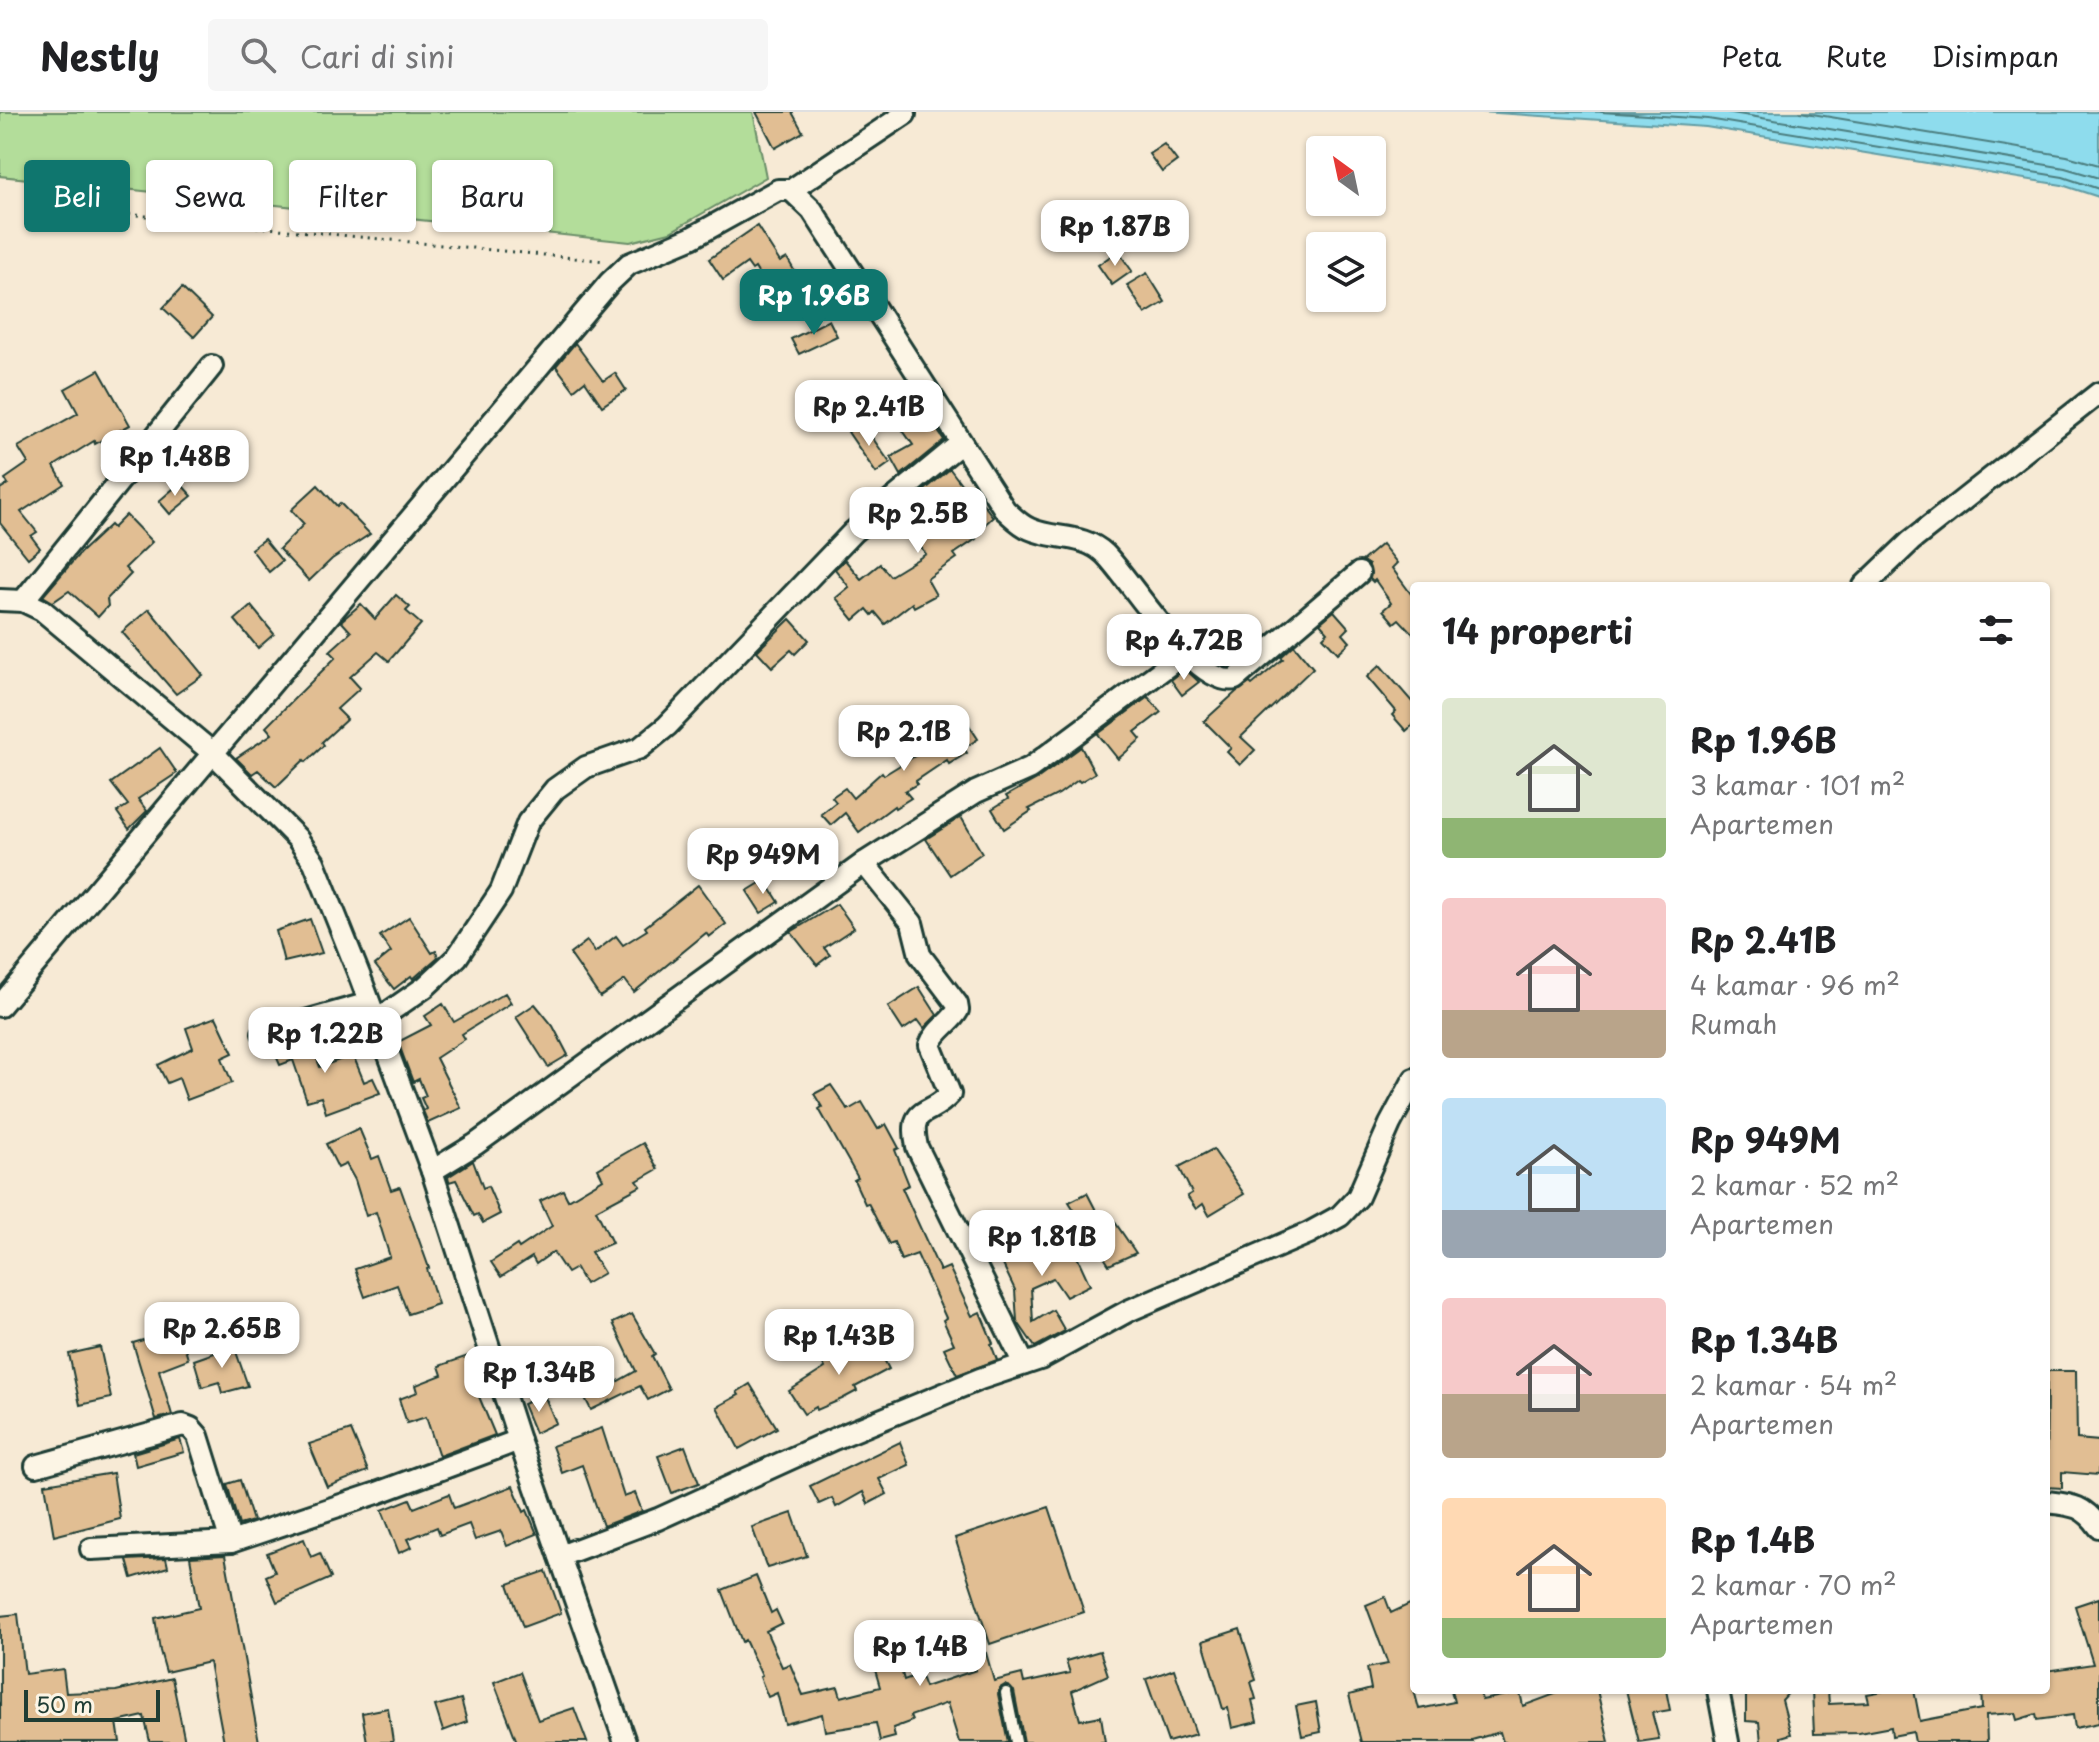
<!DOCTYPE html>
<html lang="id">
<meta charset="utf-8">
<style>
body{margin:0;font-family:"Playpen Sans",sans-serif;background:#f6f6f6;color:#202124;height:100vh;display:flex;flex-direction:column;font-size:30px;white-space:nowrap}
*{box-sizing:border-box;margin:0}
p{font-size:26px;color:#757577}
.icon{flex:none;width:44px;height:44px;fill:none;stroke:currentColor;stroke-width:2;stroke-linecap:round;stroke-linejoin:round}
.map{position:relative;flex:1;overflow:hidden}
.side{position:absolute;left:1410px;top:470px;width:640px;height:1112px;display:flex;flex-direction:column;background:#fff;border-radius:8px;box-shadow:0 2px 6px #0004}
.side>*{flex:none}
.top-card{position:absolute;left:24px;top:48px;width:760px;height:72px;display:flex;gap:16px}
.needle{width:52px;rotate:327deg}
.buttons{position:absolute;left:1306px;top:24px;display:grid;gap:16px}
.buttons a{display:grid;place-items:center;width:80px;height:80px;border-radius:8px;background:#fff;box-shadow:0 2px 6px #0004;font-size:40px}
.scale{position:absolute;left:24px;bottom:20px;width:136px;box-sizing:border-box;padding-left:8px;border:4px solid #1f3d34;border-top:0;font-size:22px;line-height:28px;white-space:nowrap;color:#1f3d34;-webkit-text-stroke:6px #fcf5e5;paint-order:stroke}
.price{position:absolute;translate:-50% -68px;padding:0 18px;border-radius:16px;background:#fff;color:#222;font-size:26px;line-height:52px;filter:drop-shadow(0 2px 4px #0008)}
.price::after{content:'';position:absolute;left:50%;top:48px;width:24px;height:18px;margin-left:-12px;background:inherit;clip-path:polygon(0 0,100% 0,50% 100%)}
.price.active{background:#0f766e;color:#fff}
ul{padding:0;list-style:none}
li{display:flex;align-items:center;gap:24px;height:200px;padding:0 32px}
li span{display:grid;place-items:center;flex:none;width:224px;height:160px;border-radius:8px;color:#555}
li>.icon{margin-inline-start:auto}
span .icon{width:96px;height:96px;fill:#fffc;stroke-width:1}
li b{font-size:34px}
h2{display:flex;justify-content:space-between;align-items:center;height:96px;padding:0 32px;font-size:34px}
.chip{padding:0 28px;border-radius:8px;background:#fff;box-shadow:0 2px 6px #0004;font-size:28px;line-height:72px}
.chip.active{background:#0f766e;color:#fff}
header{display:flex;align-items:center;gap:48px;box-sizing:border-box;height:112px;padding:0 40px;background:#fff;border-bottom:2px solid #e0e0e0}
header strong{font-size:38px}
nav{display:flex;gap:44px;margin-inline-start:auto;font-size:28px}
.search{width:560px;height:72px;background:#f6f6f6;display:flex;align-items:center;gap:20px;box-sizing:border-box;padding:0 28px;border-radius:8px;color:#757577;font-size:30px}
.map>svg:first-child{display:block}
</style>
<header>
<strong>Nestly</strong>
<div class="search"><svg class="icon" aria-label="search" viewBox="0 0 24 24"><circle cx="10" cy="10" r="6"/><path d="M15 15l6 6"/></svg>Cari di sini</div>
<nav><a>Peta</a><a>Rute</a><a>Disimpan</a></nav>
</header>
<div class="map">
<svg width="2099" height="1630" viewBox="0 0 2099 1630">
<rect width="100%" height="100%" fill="#f7ead5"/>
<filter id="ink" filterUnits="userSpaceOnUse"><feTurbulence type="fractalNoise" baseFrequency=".0125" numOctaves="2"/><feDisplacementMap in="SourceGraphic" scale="16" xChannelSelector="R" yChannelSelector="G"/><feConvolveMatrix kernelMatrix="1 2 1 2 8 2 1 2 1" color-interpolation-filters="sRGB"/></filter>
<g filter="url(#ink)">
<path fill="#b3dd9a" stroke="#698d67" stroke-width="2" d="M0,0h753l13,65 -96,55 -40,10 -630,-66z"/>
<path fill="#8edced" stroke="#629ca3" stroke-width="2" d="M1481,0h618v85l-37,-12 -356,-58z"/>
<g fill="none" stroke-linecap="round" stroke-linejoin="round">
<g stroke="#4b7d7e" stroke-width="2">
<path d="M1601,0l107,7 355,58 36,12"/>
<path d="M1726,0l339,56 34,10"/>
<path d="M1800,0l267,44 32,9"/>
</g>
</g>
<g fill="#e1be93" stroke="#1f3d34" stroke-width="2">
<path d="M756,0h36l11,20 -28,16z"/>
<path d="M1164,32l13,17 -15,11 -13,-18z"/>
<path d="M1137,94l12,19 -18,11 -12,-18z"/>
<path d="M757,114l23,36 7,-4 11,19 -9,5 12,16 -16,11 -13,-17 -2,1 -15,-25 -3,2 -5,-7 -24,17 -14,-21z"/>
<path d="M1118,139l14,20 -20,14 -14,-20z"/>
<path d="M1147,161l18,29 -20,12 -18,-29z"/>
<path d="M182,176l30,29 -18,20 -31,-29z"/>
<path d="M829,208l8,16 -38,18 -8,-15z"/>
<path d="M575,231l28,38 12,-8 11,17 -24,16 -17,-25 -11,9 -18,-24z"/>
<path d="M99,258l31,55 -35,19 -1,-3 -40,25 10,18 -43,28 16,20 -6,4 9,12 -12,10 -28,-35v-34l8,-5 -3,-5 23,-16 -10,-16 60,-34 -13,-24z"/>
<path d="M920,293l24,35 -43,35 -10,-18 22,-12 -16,-23z"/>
<path d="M862,311l28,40 -14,10 -28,-41z"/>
<path d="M950,357l24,32 4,-4 15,20 -20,18 3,4 -22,15 3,4 -30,21 9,16 -22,12 -2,-4 -27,21 -10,-12 -3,3 -5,-6 -13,11 -18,-22 13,-11 -14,-18 10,-9 16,19 19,-15 10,12 36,-22 -9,-12 25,-18 -22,-30z"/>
<path d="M180,371l12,13 -22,18 -11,-13z"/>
<path d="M318,373l19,21 3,-3 30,31 -38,25 -23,22 -30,-32 25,-25 -13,-14z"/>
<path d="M126,403l26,27 -27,26 6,6 -24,25 1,7 -10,11 -29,-26 -16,11 -10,-6 37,-43 30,-28 3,3z"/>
<path d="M264,427l18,22 -13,11 -18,-23z"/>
<path d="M1382,432l15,19 -5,5 22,30v37l-15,-16 -5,4 -11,-13 8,-7 -16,-23 -2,2 -3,-3 -1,-14 -7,-4z"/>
<path d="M396,483l14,12 -4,4 15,13 -32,37 -11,-9 -28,25 10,11 -23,21 10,10 -25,23 2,3 -18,17 -2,-2 -28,27 -18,-17 -6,4 -16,-16 36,-24 -6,-7 70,-70 -6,-6 21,-19 -10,-11 20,-17 14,15z"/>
<path d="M251,494l23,28 -16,14 -23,-28z"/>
<path d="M149,497l54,66 -27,19 -54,-62z"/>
<path d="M1334,499l15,17 -6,6 7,8 -12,11 -15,-16 5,-5 -8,-9z"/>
<path d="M790,507l19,21 -14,14 -4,-4 -19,17 -15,-16z"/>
<path d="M1294,533l19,23 -72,69 14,13 -15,15 -13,-13 4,-4 -27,-27 32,-29 14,-9 2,2 31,-26 -2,-2z"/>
<path d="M1380,553l34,39v20l-8,7 -14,-16 4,-4 -29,-34z"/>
<path d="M1185,557l14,13 -17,13 -11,-15z"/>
<path d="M1148,585l13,15 -26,20 6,7 -23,20 -20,-25z"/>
<path d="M961,601l17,26 -14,9 3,5 -18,11 -2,-4 -31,21 1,3 -12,7 6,7 -16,10 -1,-2 -35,26 -14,-19 -14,12 -10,-11 15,-12 -4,-5 13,-9 8,10 29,-26 2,3 34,-21 -10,-15 18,-12 -1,-2 14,-9 5,8z"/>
<path d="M1081,635l14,26 -15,9 -2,-2 -19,14 -30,15 2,2 -27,18 -12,-20 16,-10 -2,-3 31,-17z"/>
<path d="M160,636l17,25 -39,26 9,12 -18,18 -12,-17 11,-7 -17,-22z"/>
<path d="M961,705l21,36 -32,22 -24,-36z"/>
<path d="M765,768l14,22 -18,11 -14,-22z"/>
<path d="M698,773l28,39 -17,13 -3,-4 -72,59 -9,-12 -25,17 -30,-43 17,-13 8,11 21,-16 7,9 24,-15 -2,-3z"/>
<path d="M837,792l17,24 -30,20 6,7 -13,10 -26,-33z"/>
<path d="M409,805l23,36 4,-2 2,6 -25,22 -2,-3 -17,13 -19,-24 16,-13 -11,-16z"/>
<path d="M310,807l12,34 -38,9 -8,-31z"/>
<path d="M919,875l18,28 -13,13 -6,-8 -15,10 -15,-23z"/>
<path d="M505,881l6,10 -49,31 3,5 -29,19 25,50 -33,15 -5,-12 3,-2 -5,-11 5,-2 -7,-17 -6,3 -15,-40 33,-17 -6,-9 18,-12 11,18z"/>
<path d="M535,892l18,22 15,29 -20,12 -32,-50z"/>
<path d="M216,905l17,36 -11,5 10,25 -45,17 -8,-22 -12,5 -9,-18 35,-17 -7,-20z"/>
<path d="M307,922l13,33 33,-12 11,27 9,-4 7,15 -54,20 -5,-16 -14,4 -14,-41 -13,5 -9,-21z"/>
<path d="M831,973l17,25 14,-8 16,27 8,-5 13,24 -4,2 14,35 -7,3 38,83 9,-4 23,49 8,-4 13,31 -2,1 6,16 -40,15 -13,-27 10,-4 -11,-24 3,-2 -29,-64 -16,6 -7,-18 -5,2 -21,-41 -3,1 -11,-24 4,-2 -39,-69 3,-2 -8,-13z"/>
<path d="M359,1016l13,31 7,-3 12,34 9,-3 29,81 -2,1 11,35 -30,10 -11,-29 -32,12 -10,-28 35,-12 -14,-45 -10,4 -11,-36 -9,-16 -8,4 -12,-24z"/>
<path d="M643,1031l15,26 -21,12 4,5 -45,24 16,33 -21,9 13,21 -19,11 -9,-16 -9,5 -14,-21 -17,12 -4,-7 -31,20 -10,-15 26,-17 2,3 33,-22 -12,-25 23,-11 5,10 35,-21 -5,-10z"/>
<path d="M1213,1037l31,45 -35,21 -6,-11 -7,5 -9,-13 5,-3 -13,-26z"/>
<path d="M473,1049l10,27 5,-2 12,28 -17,9 -5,-9 -4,2 -18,-36 -7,2 -1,-5z"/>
<path d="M1087,1081l16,31 9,-6 24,35 -27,12 -40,-63z"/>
<path d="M1062,1112l28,61 -24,12 -13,-19 -22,10 2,34 20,-12 12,21 -30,16 -18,-26 -2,-31 -19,-40 19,-11 5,8z"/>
<path d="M632,1202l23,40 -3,2 17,33 -21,11 -8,-14 -49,24 -12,-24 26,-13 6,12 25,-14 -23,-48z"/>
<path d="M177,1209l11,38 -29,11 13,45 -16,4 -23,-76 24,-7 -3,-8z"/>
<path d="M874,1228l15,29 -34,18 2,4 -15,8 -25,11 -1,-3 -12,7 -15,-23 36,-23 -7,-14 16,-8 6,11z"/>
<path d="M234,1234l14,40 -26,7 -3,-11 -17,5 -8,-27z"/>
<path d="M100,1235l11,51 -31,7 -11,-51z"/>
<path d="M468,1244l10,30 -3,1 20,48 -56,21 -13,-39 -19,6 -8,-24 19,-7 -2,-7 26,-10 -3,-9z"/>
<path d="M2047,1259h29l1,68 22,2 -1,34 -36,-3v16l-16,-1z"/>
<path d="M750,1272l27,44 -38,21 -22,-42 22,-12 -2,-3z"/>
<path d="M544,1283l12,28 -21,10 -12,-29z"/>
<path d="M602,1316l22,69 11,-4 7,18 -39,15 -21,-61 -20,8 -10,-27z"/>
<path d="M351,1318l17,41 -41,16 -18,-43z"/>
<path d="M180,1327l4,13 -48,14 -3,-13z"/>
<path d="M900,1330l9,23 -30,14 8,15 -19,10 -5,-12 -27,15 -4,-9 -13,6 -9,-18z"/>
<path d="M685,1334l14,37 -27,10 -14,-37z"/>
<path d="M113,1361l7,46 -66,17 -9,-52z"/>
<path d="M240,1368l13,41 -14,4 -12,-41z"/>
<path d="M513,1374l11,26 3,-2 10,24 -30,12 -6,-15 -26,9 -6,-16 -29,11 -3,-8 -29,12 4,8 -13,6 -17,-43 28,-11 4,9 35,-14 5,14z"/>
<path d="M1049,1395l35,105 -94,32 -35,-106z"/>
<path d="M792,1401l15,43 -40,12 -15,-41z"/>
<path d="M304,1427l7,18 9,-4 11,25 -54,24 -11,-26 9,-4 -8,-19z"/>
<path d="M225,1443l18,98 16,89h-35l-15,-80 -43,10 -6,-21 -5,-33 44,-10 -9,-51z"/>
<path d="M166,1446l2,9 -36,11 -5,-18z"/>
<path d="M546,1459l15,42 -38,14 -15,-43z"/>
<path d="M756,1464l15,37 5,-3 6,13 -16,8 16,36 8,-3 13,31 35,-8 3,10 39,-10 -17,-58 21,-5 5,21 5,-1 10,36 16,-6 5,13 51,-17 -4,-14 14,-3 8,28 28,-7 2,9 46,-10 -4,-12 34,-10 8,24 -36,16 8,29 21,-4 4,26h-81l-10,-51 -9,-6 -5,3 -2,6 10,48h-49l-12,-39 -37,13 2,5 -19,7 2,9 -15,4 -4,-18 -51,8 -3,-17 -37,10 -8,-31 -9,4 -8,-20 2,-1 -17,-36 -3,2 -20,-52z"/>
<path d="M1385,1485l6,16 23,-11v88l5,19 35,-7 -3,-12h28l3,10 38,-8 3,14 35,-13 -1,-3h40l12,52h-106l-3,-10 -28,8 1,2h-112l-12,-47 22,-6 -4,-21 21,-4 -22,-59z"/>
<path d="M2099,1486v125l-24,5 -2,-13 -36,5 -1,-6 -19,6 -2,-7 -29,2 1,27h-72l-2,-10 -21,4 -1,-9 -32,6 -45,1 -2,-44h16l1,14 40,-2 -2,-8 22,-4h25l6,31 62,-12 -1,-19h65v-19l47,-7 -18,-58z"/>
<path d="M18,1502l7,60 38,-5 3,24 50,-2 56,-13 13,64h-35l-6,-26 -27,6 3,20h-120v-126z"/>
<path d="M1240,1517l16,51 -5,2 5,17 -4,1 5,22 -25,6 -4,-20 -5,1 -20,-68z"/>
<path d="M1174,1557l22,65 -28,8 -22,-63z"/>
<path d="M520,1560l18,48 36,-12 13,34h-70l-23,-60z"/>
<path d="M1626,1578h40l4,20 -18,3 7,26 -20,3z"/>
<path d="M1746,1578h45l-9,10 9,34 -10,3v5h-20l-2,-20 -13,-1z"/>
<path d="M461,1587l6,23 -24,9 -8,-25z"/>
<path d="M1316,1590l5,30 -19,4 -6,-30z"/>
<path d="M388,1596l5,34h-26l-5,-29z"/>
</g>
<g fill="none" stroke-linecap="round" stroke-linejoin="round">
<defs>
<path id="lane" d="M1006,1581l10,49"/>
<g id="street">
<path d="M791,78l114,-76"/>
<path d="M1864,474l47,-45 188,-148"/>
<path d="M0,488l23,1 19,9 171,143 84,85 17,24 46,115 72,194 87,269 106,302"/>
<path d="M23,489l189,-235"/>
<path d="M864,751l48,60 8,32 37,49 1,6c-7,13 -23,20 -28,35l20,49c-21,24 -42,10 -33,53l107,217"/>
<path d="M0,894l610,-724 19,-18 62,-26 87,-48h13l21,20 193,300c8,7 15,15 25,19 24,11 53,4 75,25 26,26 92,135 130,125l124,-106"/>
<path d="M376,909l49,-34 32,-30 44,-66 27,-69 27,-33 31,-22 54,-19 27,-22 186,-194 108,-89"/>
<path d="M263,921l106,-30"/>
<path d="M432,1059l44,-27 388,-281 112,-71 54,-24 155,-115"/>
<path d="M36,1354l147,-41 8,3 7,8 33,106"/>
<path d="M2046,1390c26,3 37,3 53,25"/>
<path d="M91,1437l140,-7 146,-49 142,-53"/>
<path d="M560,1444l98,-37 176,-80 146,-60 60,-20 88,-48 181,-78 31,-17 18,-19 32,-73 24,-45"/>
<path d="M1718,1578l10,52"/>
</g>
</defs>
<use href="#lane" stroke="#1f3d34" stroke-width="16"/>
<use href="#street" stroke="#1f3d34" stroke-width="26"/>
<path stroke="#1f3d34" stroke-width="3" stroke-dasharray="2 6" stroke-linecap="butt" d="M105,100l500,49"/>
<use href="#lane" stroke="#fcf5e5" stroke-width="10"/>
<use href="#street" stroke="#fcf5e5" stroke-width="20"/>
</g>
</g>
</svg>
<div class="buttons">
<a><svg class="needle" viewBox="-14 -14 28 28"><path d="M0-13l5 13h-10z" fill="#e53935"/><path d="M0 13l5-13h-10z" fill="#757577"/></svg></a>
<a><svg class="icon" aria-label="layers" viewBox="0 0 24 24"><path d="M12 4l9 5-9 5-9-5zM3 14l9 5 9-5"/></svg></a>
</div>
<div class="scale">50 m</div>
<b class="price" style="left:1115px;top:156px">Rp 1.87B</b>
<b class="price active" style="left:814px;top:225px">Rp 1.96B</b>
<b class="price" style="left:869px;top:336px">Rp 2.41B</b>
<b class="price" style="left:175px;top:386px">Rp 1.48B</b>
<b class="price" style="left:918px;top:443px">Rp 2.5B</b>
<b class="price" style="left:1184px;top:570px">Rp 4.72B</b>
<b class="price" style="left:904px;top:661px">Rp 2.1B</b>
<b class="price" style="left:763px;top:784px">Rp 949M</b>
<b class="price" style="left:325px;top:963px">Rp 1.22B</b>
<b class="price" style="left:1042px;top:1166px">Rp 1.81B</b>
<b class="price" style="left:222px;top:1258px">Rp 2.65B</b>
<b class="price" style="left:839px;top:1265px">Rp 1.43B</b>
<b class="price" style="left:539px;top:1302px">Rp 1.34B</b>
<b class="price" style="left:920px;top:1576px">Rp 1.4B</b>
<div class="top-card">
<a class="chip active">Beli</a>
<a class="chip">Sewa</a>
<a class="chip">Filter</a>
<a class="chip">Baru</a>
</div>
<section class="side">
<h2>14 properti<svg class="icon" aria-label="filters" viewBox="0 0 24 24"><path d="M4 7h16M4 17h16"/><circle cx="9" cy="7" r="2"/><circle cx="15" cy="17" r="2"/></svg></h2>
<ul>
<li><span style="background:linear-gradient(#dfe7d0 75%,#8fb573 0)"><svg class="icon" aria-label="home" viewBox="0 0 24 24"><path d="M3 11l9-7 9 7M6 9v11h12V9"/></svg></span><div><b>Rp 1.96B</b><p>3 kamar · 101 m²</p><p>Apartemen</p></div></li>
<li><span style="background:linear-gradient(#f6c9c9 70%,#b9a48a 0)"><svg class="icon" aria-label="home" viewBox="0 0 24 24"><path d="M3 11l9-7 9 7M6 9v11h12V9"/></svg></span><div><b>Rp 2.41B</b><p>4 kamar · 96 m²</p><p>Rumah</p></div></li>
<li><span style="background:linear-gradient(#bfe0f5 70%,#9aa5b1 0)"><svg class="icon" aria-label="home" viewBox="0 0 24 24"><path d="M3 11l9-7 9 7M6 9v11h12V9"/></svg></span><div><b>Rp 949M</b><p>2 kamar · 52 m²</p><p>Apartemen</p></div></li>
<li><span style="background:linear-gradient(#f6c9c9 60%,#b9a48a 0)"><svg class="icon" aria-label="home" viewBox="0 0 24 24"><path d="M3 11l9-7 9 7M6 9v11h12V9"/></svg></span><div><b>Rp 1.34B</b><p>2 kamar · 54 m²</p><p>Apartemen</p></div></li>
<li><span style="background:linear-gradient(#ffd9b3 75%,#8fb573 0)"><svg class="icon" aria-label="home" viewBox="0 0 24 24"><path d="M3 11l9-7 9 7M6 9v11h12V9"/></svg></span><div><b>Rp 1.4B</b><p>2 kamar · 70 m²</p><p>Apartemen</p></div></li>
</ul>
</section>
</div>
